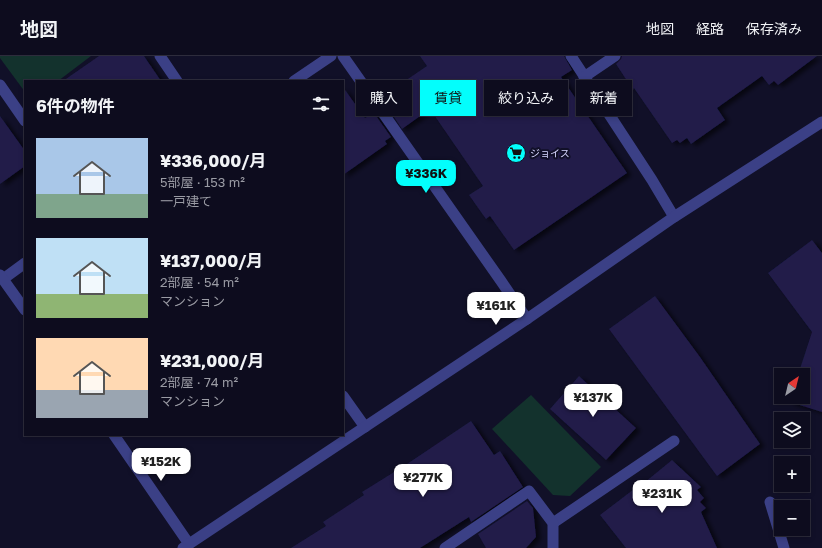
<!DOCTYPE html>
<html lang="ja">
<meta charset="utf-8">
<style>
body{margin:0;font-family:"Golos Text","Noto Sans JP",sans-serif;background:#161527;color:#f1f3f6;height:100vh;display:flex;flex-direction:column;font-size:15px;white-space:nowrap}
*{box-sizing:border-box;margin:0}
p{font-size:13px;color:#9a9ba4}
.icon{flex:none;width:22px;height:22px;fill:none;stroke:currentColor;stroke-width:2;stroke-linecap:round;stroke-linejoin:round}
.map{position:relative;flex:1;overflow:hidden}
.sheet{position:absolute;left:24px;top:24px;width:320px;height:356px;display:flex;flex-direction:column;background:#0d0c1e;border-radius:0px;box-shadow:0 2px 6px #0003,0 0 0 1px #2d2c3c}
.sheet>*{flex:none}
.banner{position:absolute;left:356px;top:24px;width:380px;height:36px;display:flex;gap:8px}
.needle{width:26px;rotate:35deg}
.controls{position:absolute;left:774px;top:312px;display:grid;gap:8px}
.controls a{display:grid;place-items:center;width:36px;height:36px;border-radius:0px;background:#0d0c1e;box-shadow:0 2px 6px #0003,0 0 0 1px #2d2c3c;font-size:20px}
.price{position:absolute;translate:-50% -34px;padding:0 9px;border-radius:8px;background:#fff;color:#222;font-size:13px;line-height:26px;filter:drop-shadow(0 1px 2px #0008)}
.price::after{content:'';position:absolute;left:50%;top:24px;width:12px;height:9px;margin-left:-6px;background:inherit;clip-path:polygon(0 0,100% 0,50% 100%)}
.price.selected{background:#03fefc;color:#111}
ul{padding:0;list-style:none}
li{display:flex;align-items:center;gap:12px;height:100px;padding:0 12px}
li span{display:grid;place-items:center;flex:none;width:112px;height:80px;border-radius:0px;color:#555}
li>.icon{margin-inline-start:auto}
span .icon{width:48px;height:48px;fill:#fffc;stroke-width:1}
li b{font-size:17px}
h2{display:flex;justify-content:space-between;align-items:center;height:48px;padding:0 12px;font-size:17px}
.chip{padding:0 14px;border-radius:0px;background:#0d0c1e;box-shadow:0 2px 6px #0003,0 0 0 1px #2d2c3c;font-size:14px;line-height:36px}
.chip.selected{background:#03fefc;color:#111}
header{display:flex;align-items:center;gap:24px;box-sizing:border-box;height:56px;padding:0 20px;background:#0d0c1e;border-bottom:1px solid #2d2c3c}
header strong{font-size:19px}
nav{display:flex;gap:22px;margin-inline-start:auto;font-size:14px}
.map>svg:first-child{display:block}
</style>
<header>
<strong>地図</strong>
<nav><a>地図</a><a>経路</a><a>保存済み</a></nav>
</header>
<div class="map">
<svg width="822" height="492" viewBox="0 0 822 492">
<defs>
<filter id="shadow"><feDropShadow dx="4.5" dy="2.5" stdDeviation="2" flood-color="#0009"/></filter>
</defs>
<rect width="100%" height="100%" fill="#111028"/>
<g fill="#13322d">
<path d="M0,0h91l-33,25h-33v11l-25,-34z"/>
<path d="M531,339l70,72 -31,29 -17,-1 -61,-66z"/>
</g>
<g fill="#201c49" filter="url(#shadow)">
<path d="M99,0h45l17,25h-98z"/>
<path d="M420,0h144l8,14 -11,7 66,96 -113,77 -24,-34 -4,3 -17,-24 14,-9 -53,-77 -28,20 -16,-24 16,-9 -6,-9 31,-21z"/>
<path d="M622,0h195l-39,29 -4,-4 -5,4 -7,-9 -45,32 8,12 -34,24 -4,-6 -7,5 -3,-3 -5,3 -38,-55 -1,2 -17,-26 5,-5z"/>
<path d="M343,31l22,31 9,-5 17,24 -6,4 2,3 -44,31z"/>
<path d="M0,60l25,35v15l-25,18z"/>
<path d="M812,184l10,13v159l-32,-10 2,-5h11v-22h-5l14,-43 -44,-59z"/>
<path d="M655,240l45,61 60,87 -43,32 -108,-147z"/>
<path d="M579,320l57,52 -30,32 -56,-51z"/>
<path d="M471,365l23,34 6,-4 23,36 -52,35 -2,-5 -49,31h-129l35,-22 -3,-4 41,-27 -2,-3 45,-28z"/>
<path d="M672,404l29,27 -4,3 7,8 -4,4 6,6 -5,4 16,36h-91l-26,-33 38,-29 1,1z"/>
<path d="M527,445l6,7 3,29 -10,11h-40l-8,-14z"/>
</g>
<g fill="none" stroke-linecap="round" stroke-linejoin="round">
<g stroke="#3b4086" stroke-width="11">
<path d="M571,0l81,124 22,37"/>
<path d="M584,21l31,-21"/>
<path d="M343,340l22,31"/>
<path d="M770,446l14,46"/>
<path d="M553,467l121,-82"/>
<path d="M445,492l84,-57 24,32v25"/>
</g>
<g stroke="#3b4086" stroke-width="11">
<path d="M160,0l17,25"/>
<path d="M343,0l158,225 26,38"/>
<path d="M294,25l37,-25"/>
<path d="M0,29l25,36"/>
<path d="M3,223l22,-16"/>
</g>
<g stroke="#3b4086" stroke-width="11">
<path d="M0,219l25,35"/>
<path d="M114,379l75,109"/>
<path d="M183,492l344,-229 147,-102 148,-95"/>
</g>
</g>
<defs>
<symbol id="supermarket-disc" viewBox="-11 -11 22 22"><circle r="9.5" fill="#03fefc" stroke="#111028"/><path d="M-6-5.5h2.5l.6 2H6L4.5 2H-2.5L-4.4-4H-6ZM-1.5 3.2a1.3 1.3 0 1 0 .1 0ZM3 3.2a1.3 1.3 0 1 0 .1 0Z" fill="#111"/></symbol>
</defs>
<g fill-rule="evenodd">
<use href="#supermarket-disc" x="505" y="86" width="22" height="22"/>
</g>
<g text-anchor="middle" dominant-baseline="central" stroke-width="4" stroke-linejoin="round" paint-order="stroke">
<g font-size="10" fill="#d7d6ff" stroke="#111028" text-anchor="start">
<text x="530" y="97">ジョイス</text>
</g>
</g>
</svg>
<div class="controls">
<a><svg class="needle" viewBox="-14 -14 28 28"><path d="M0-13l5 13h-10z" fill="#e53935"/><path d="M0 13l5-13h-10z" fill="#9a9ba4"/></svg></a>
<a><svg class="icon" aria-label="layers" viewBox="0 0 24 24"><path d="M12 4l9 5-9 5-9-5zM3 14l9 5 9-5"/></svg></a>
<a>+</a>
<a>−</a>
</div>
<b class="price selected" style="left:426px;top:138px">¥336K</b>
<b class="price" style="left:496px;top:270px">¥161K</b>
<b class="price" style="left:593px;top:362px">¥137K</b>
<b class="price" style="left:161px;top:426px">¥152K</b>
<b class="price" style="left:423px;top:442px">¥277K</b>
<b class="price" style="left:662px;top:458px">¥231K</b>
<div class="banner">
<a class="chip">購入</a>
<a class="chip selected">賃貸</a>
<a class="chip">絞り込み</a>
<a class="chip">新着</a>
</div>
<section class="sheet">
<h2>6件の物件<svg class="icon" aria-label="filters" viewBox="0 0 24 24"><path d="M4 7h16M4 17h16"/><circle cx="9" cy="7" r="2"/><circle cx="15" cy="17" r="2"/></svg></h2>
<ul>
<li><span style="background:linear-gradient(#a9c7e8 70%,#7fa58c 0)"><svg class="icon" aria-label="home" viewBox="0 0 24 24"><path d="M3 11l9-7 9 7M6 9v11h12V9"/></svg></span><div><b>¥336,000/月</b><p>5部屋 · 153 m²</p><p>一戸建て</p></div></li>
<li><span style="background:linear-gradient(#bfe0f5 70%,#8fb573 0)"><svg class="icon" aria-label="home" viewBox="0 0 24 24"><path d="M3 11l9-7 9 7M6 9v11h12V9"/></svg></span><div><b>¥137,000/月</b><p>2部屋 · 54 m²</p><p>マンション</p></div></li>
<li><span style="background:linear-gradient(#ffd9b3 65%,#9aa5b1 0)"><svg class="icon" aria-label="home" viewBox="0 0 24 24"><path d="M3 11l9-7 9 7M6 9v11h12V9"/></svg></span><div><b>¥231,000/月</b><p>2部屋 · 74 m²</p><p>マンション</p></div></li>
</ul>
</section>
</div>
